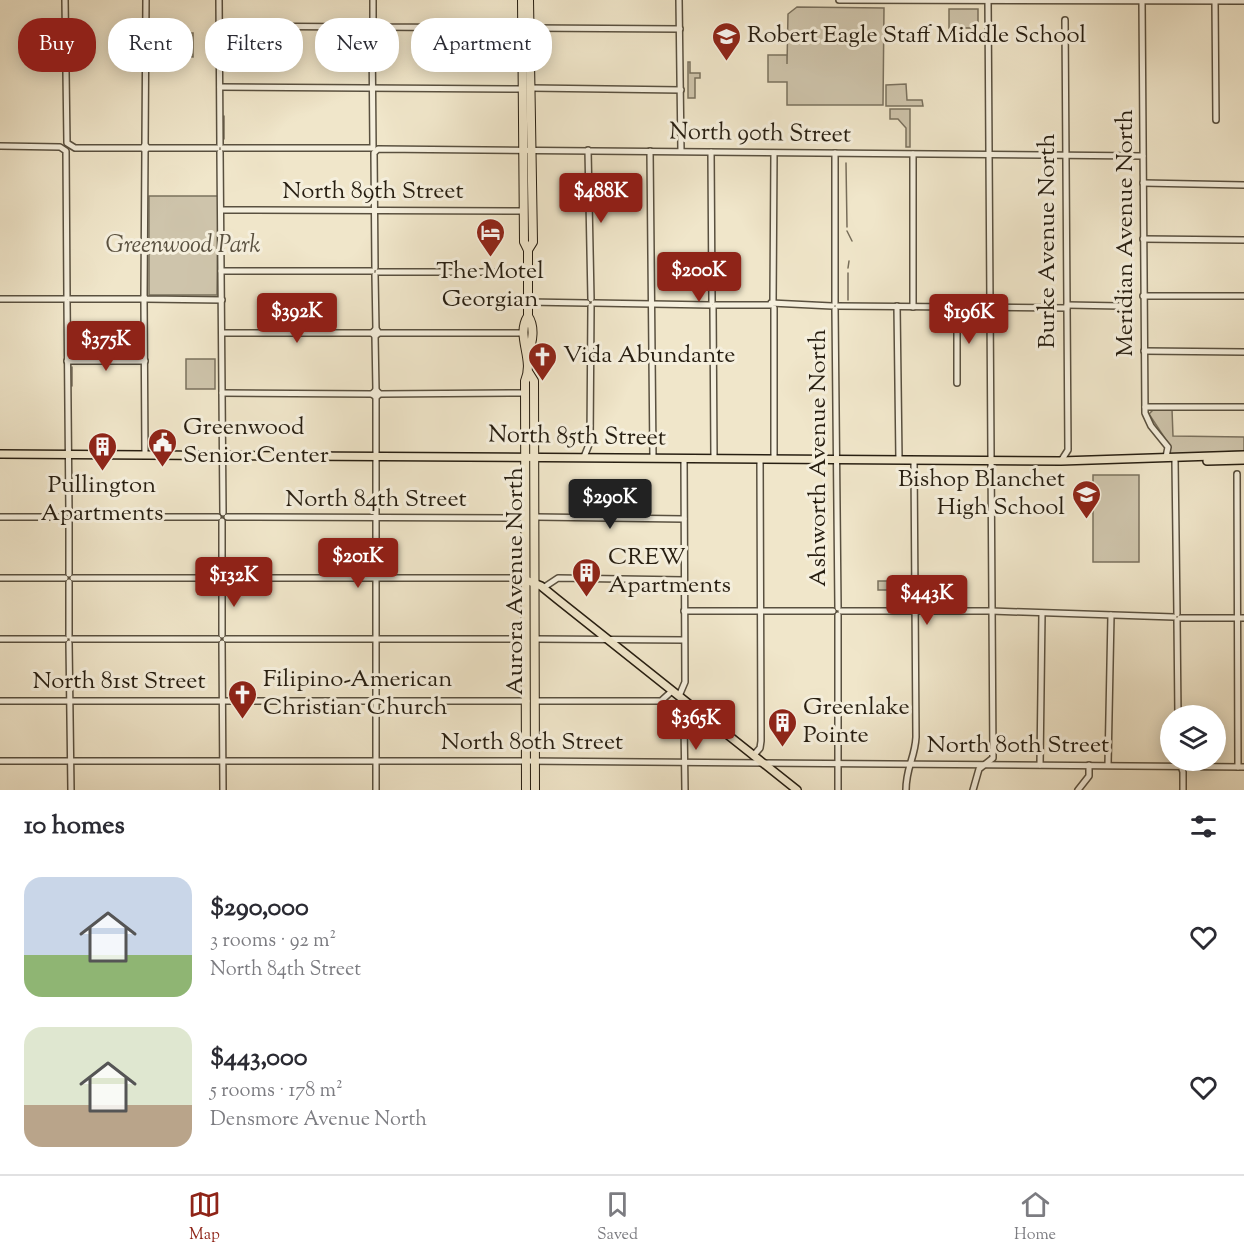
<!DOCTYPE html>
<meta charset="utf-8">
<style>
body{margin:0;font-family:"Sorts Mill Goudy",serif;background:#f7f7f7;color:#2b2b33;height:100vh;display:flex;flex-direction:column;font-size:22px;white-space:nowrap}
*{box-sizing:border-box;margin:0}
p{font-size:20px;color:#7c7c81}
.icon{flex:none;width:33px;height:33px;fill:none;stroke:currentColor;stroke-width:2;stroke-linecap:round;stroke-linejoin:round}
.map{position:relative;height:790px;overflow:hidden}
.panel{display:flex;flex-direction:column;background:#fff;flex:1}
.panel>*{flex:none}
.guide{position:absolute;left:18px;top:18px;width:600px;height:54px;display:flex;gap:12px}
.tools{position:absolute;left:1160px;top:705px;display:grid;gap:12px}
.tools a{display:grid;place-items:center;width:66px;height:66px;border-radius:50%;background:#fff;box-shadow:0 3px 15px #0003;font-size:30px}
.price{position:absolute;translate:-50% -51px;padding:0 14px;border-radius:6px;background:#8f2418;color:#fff;font-size:20px;line-height:39px;filter:drop-shadow(0 2px 3px #0008)}
.price::after{content:'';position:absolute;left:50%;top:36px;width:18px;height:14px;margin-left:-9px;background:inherit;clip-path:polygon(0 0,100% 0,50% 100%)}
.price.active{background:#222;color:#fff}
ul{padding:0;list-style:none}
li{display:flex;align-items:center;gap:18px;height:150px;padding:0 24px}
li span{display:grid;place-items:center;flex:none;width:168px;height:120px;border-radius:18px;color:#555}
li>.icon{margin-inline-start:auto}
span .icon{width:72px;height:72px;fill:#fffc;stroke-width:1}
li b{font-size:26px}
h2{display:flex;justify-content:space-between;align-items:center;height:72px;padding:0 24px;font-size:26px}
.pill{padding:0 21px;border-radius:24px;background:#fff;box-shadow:0 3px 15px #0003;font-size:21px;line-height:54px}
.pill.active{background:#8f2418;color:#fff}
.tabs{display:flex;justify-content:space-around;align-items:center;height:84px;border-top:2px solid #e1e1e2;background:#fff;font-size:16px;color:#7c7c81}
.tabs a{display:grid;justify-items:center;gap:3px}
.tabs .active{color:#8f2418}
.map>svg:first-child{display:block}
</style>
<div class="map">
<svg width="1244" height="790" viewBox="0 0 1244 790">
<rect width="100%" height="100%" fill="#f0e6ca"/>
<filter id="stains"><feTurbulence type="fractalNoise" baseFrequency=".00333" numOctaves="4"/><feColorMatrix values="0 0 0 0 .2 0 0 0 0 .09 0 0 0 0 .02 0 0 0 .5 -.17"/></filter>
<radialGradient id="worn" r=".72"><stop offset=".6" stop-color="#630" stop-opacity="0"/><stop offset="1" stop-color="#630" stop-opacity=".3"/></radialGradient>
<g fill="#cec4ab" stroke="#7a715e" stroke-width="1.5">
<path d="M797,7l87,1 -1,97h-96v-23h-19v-27h19v9l1,-50z"/>
<rect x="949" y="9" width="29" height="19"/>
<path d="M182,33h11v24l-10,-1z"/>
<path d="M688,62h2v11h10v5h-5v20h-7z"/>
<path d="M906,84l1,16h15l1,6h-37v-21z"/>
<path d="M890,109h20v38h-4v-19l-8,-9h-8z"/>
<path d="M149,196h69l-1,99h-68z"/>
<rect x="186" y="359" width="29" height="30"/>
<path d="M1172,409l1,27 71,1v14l-75,3 1,-8 -21,-32 4,-4z"/>
<rect x="1093" y="475" width="46" height="87"/>
<rect x="878" y="581" width="27" height="9"/>
</g>
<g fill="none" stroke-linecap="round" stroke-linejoin="round">
<g stroke="#776d5a" stroke-width="1.5">
<path d="M224,116v23"/>
<path d="M846,163l1,64"/>
<path d="M847,231l5,10"/>
<path d="M848,268l1,-7"/>
<path d="M848,273v27"/>
<path d="M72,386v-19"/>
</g>
<defs>
<g id="minor">
<path d="M65,0l2,143 8,5h68"/>
<path d="M219,0l1,145"/>
<path d="M373,0v23"/>
<path d="M679,0l2,151"/>
<path d="M839,0l405,1"/>
<path d="M1142,1l3,412 6,13 17,21 -2,10"/>
<path d="M1215,1l1,119"/>
<path d="M220,26l149,1"/>
<path d="M376,27l-4,4 -3,-4 4,-4 5,4 144,1"/>
<path d="M529,28l151,1"/>
<path d="M220,87l303,2"/>
<path d="M531,88l150,2"/>
<path d="M145,145l1,-145"/>
<path d="M0,146l60,1 6,4 1,146"/>
<path d="M148,148l-3,2 -2,-2 2,-3 3,3h69"/>
<path d="M223,148h150l-1,-117"/>
<path d="M588,150l3,149"/>
<path d="M650,151l3,306"/>
<path d="M220,152l3,361"/>
<path d="M711,152l1,150"/>
<path d="M835,153v150"/>
<path d="M913,154v153"/>
<path d="M1143,183l101,2"/>
<path d="M222,210l302,1"/>
<path d="M1143,239l101,1"/>
<path d="M375,268l-1,-115 4,-4 765,7"/>
<path d="M221,271h151"/>
<path d="M378,272h151"/>
<path d="M375,275l1,54"/>
<path d="M1143,296h101"/>
<path d="M144,297l1,-147"/>
<path d="M144,297l2,2 76,1"/>
<path d="M0,299h65"/>
<path d="M70,299h72"/>
<path d="M144,301l1,153"/>
<path d="M67,302l2,211"/>
<path d="M528,302l59,1"/>
<path d="M773,302l1,-149"/>
<path d="M594,303l116,2"/>
<path d="M771,303l61,3"/>
<path d="M715,305h56"/>
<path d="M1067,305l54,1"/>
<path d="M838,306l229,2"/>
<path d="M897,306l2,154"/>
<path d="M713,307l1,151"/>
<path d="M957,307v76"/>
<path d="M774,308v151"/>
<path d="M835,309l3,299"/>
<path d="M222,333h150"/>
<path d="M379,333l-3,-4 -4,4 3,3 4,-3h145"/>
<path d="M375,336l1,54"/>
<path d="M1144,351l100,1"/>
<path d="M67,361h78"/>
<path d="M222,393l150,1"/>
<path d="M380,394l-4,-4 -4,4 4,3 4,-3 145,-1"/>
<path d="M376,397v393"/>
<path d="M1145,407h99"/>
<path d="M584,457l6,-15 1,-136"/>
<path d="M1061,461l7,-11 -3,-430"/>
<path d="M1175,461l2,153"/>
<path d="M1237,474l1,293"/>
<path d="M0,517h64"/>
<path d="M73,517h145"/>
<path d="M227,517l299,1"/>
<path d="M536,517l148,2"/>
<path d="M222,521v52"/>
<path d="M69,522v52"/>
<path d="M0,578h65"/>
<path d="M73,578h145"/>
<path d="M227,578h293l6,2"/>
<path d="M222,582v53"/>
<path d="M543,588l15,-10 126,2"/>
<path d="M684,611h149"/>
<path d="M841,611h150l183,6"/>
<path d="M838,615v175"/>
<path d="M1180,618h64"/>
<path d="M1177,620l1,96"/>
<path d="M69,636v-54"/>
<path d="M0,639h65"/>
<path d="M72,639h146"/>
<path d="M226,639h300"/>
<path d="M536,639l148,1"/>
<path d="M69,643l2,147"/>
<path d="M222,643l1,147"/>
<path d="M679,696l6,-14 -1,-224"/>
<path d="M0,701h527"/>
<path d="M536,701h125l11,-10"/>
<path d="M753,756l7,-8 1,-7 -1,-282"/>
<path d="M1179,760l4,12v18"/>
<path d="M0,761h526l718,6"/>
<path d="M1040,765l2,-152"/>
<path d="M1108,765l3,-150"/>
<path d="M685,790l-1,-68 8,-15"/>
<path d="M906,790c0,-23 9,-32 10,-53l-2,-277"/>
<path d="M973,790l6,-21 14,-11 -5,-758"/>
<path d="M1078,790l11,-14v-11"/>
</g>
<g id="major">
<path d="M0,454l1061,7 183,-6"/>
<path d="M1207,461l37,-1"/>
<path d="M526,580l15,6 16,13 240,191"/>
</g>
<g id="highway">
<path d="M522,0l2,242 4,8v66c7,10 5,26 0,36"/>
<path d="M528,250l5,-8 -4,-242"/>
<path d="M529,373l5,8 1,409"/>
<path d="M526,790l-1,-409c10,-22 -10,-45 3,-65"/>
</g>
</defs>
<use href="#minor" stroke="#59503f" stroke-width="8"/>
<use href="#major" stroke="#271e11" stroke-width="10"/>
<use href="#highway" stroke="#271e11" stroke-width="10"/>
<use href="#minor" stroke="#f5efdd" stroke-width="5"/>
<use href="#major" stroke="#f0e6ca" stroke-width="7"/>
<use href="#highway" stroke="#f0e6ca" stroke-width="8"/>
</g>
<defs>
<symbol id="school-pin" viewBox="-11 -11 22 30"><path d="M0 17L-7.5 6A9.5 9.5 0 1 1 7.5 6Z" fill="#8f2418" stroke="#f5efdd"/><path d="M0-5L7-2L0 1L-7-2ZM-4 1L0 2.5L4 1V4Q0 6-4 4Z" fill="#fff"/></symbol>
<symbol id="hotel-pin" viewBox="-11 -11 22 30"><path d="M0 17L-7.5 6A9.5 9.5 0 1 1 7.5 6Z" fill="#8f2418" stroke="#f5efdd"/><path d="M-6-4.5h1.5V1H6V5H4.5V3h-9V5H-6ZM-4 0a1.8 1.8 0 1 1 3.6 0ZM.5 0V-2.5h3Q6-2.5 6 0Z" fill="#fff"/></symbol>
<symbol id="church-pin" viewBox="-11 -11 22 30"><path d="M0 17L-7.5 6A9.5 9.5 0 1 1 7.5 6Z" fill="#8f2418" stroke="#f5efdd"/><path d="M-1.2-6h2.4v3.5h3.3v2.4h-3.3V6h-2.4V-.1h-3.3v-2.4h3.3Z" fill="#fff"/></symbol>
<symbol id="civic-pin" viewBox="-11 -11 22 30"><path d="M0 17L-7.5 6A9.5 9.5 0 1 1 7.5 6Z" fill="#8f2418" stroke="#f5efdd"/><path d="M-.6-6.5H3V-4.5H.6V-3L4-1V1h2V6H-6V1h2V-1L-.6-3ZM-1.2 2.5V6h2.4V2.5Z" fill="#fff"/></symbol>
<symbol id="building-pin" viewBox="-11 -11 22 30"><path d="M0 17L-7.5 6A9.5 9.5 0 1 1 7.5 6Z" fill="#8f2418" stroke="#f5efdd"/><path d="M-4-6H4V6H1V3H-1V6H-4ZM-2.5-4.3h1.7v1.8h-1.7ZM.8-4.3h1.7v1.8H.8ZM-2.5-1h1.7V.8h-1.7ZM.8-1h1.7V.8H.8Z" fill="#fff"/></symbol>
</defs>
<g fill-rule="evenodd">
<use href="#school-pin" x="710" y="20" width="33" height="45"/>
<use href="#hotel-pin" x="474" y="216" width="33" height="45"/>
<use href="#church-pin" x="526" y="340" width="33" height="45"/>
<use href="#civic-pin" x="146" y="426" width="33" height="45"/>
<use href="#building-pin" x="86" y="430" width="33" height="45"/>
<use href="#school-pin" x="1070" y="478" width="33" height="45"/>
<use href="#building-pin" x="570" y="556" width="33" height="45"/>
<use href="#church-pin" x="226" y="678" width="33" height="45"/>
<use href="#building-pin" x="766" y="706" width="33" height="45"/>
</g>
<g text-anchor="middle" dominant-baseline="central" stroke-width="6" stroke-linejoin="round" paint-order="stroke">
<g font-size="24" fill="#271e11" stroke="#f5efdd" text-anchor="start">
<text x="747" y="36">Robert Eagle Staff Middle School</text>
<text x="490" y="272" text-anchor="middle">The Motel<tspan x="490" dy="28">Georgian</tspan></text>
<text x="563" y="356">Vida Abundante</text>
<text x="183" y="428">Greenwood<tspan x="183" dy="28">Senior Center</tspan></text>
<text x="1065" y="480" text-anchor="end">Bishop Blanchet<tspan x="1065" dy="28">High School</tspan></text>
<text x="102" y="486" text-anchor="middle">Pullington<tspan x="102" dy="28">Apartments</tspan></text>
<text x="608" y="558">CREW<tspan x="608" dy="28">Apartments</tspan></text>
<text x="263" y="680">Filipino-American<tspan x="263" dy="28">Christian Church</tspan></text>
<text x="803" y="708">Greenlake<tspan x="803" dy="28">Pointe</tspan></text>
</g>
<g font-size="24" fill="#271e11" stroke="#f5efdd">
<text transform="translate(760 134) rotate(1)">North 90th Street</text>
<text x="373" y="192">North 89th Street</text>
<text transform="translate(1126 233) rotate(-90)">Meridian Avenue North</text>
<text transform="translate(1048 241) rotate(-90)">Burke Avenue North</text>
<text transform="translate(577 437) rotate(1)">North 85th Street</text>
<text transform="translate(819 458) rotate(-90)">Ashworth Avenue North</text>
<text x="376" y="500">North 84th Street</text>
<text transform="translate(516 581) rotate(-90)">Aurora Avenue North</text>
<text x="119" y="682">North 81st Street</text>
<text x="532" y="743">North 80th Street</text>
<text x="1018" y="746">North 80th Street</text>
</g>
<g font-size="24" font-style="italic" fill="#59503f" stroke="#f5efdd">
<text x="183" y="246">Greenwood Park</text>
</g>
</g>
<rect width="100%" height="100%" filter="url(#stains)"/>
<rect width="100%" height="100%" fill="url(#worn)"/>
</svg>
<div class="tools">
<a><svg class="icon" aria-label="layers" viewBox="0 0 24 24"><path d="M12 4l9 5-9 5-9-5zM3 14l9 5 9-5"/></svg></a>
</div>
<b class="price" style="left:601px;top:224px">$488K</b>
<b class="price" style="left:699px;top:303px">$200K</b>
<b class="price" style="left:297px;top:344px">$392K</b>
<b class="price" style="left:969px;top:345px">$196K</b>
<b class="price" style="left:106px;top:372px">$375K</b>
<b class="price active" style="left:610px;top:530px">$290K</b>
<b class="price" style="left:358px;top:589px">$201K</b>
<b class="price" style="left:234px;top:608px">$132K</b>
<b class="price" style="left:927px;top:626px">$443K</b>
<b class="price" style="left:696px;top:751px">$365K</b>
<div class="guide">
<a class="pill active">Buy</a>
<a class="pill">Rent</a>
<a class="pill">Filters</a>
<a class="pill">New</a>
<a class="pill">Apartment</a>
</div>
</div>
<section class="panel">
<h2>10 homes<svg class="icon" aria-label="filters" viewBox="0 0 24 24"><path d="M4 7h16M4 17h16"/><circle cx="9" cy="7" r="2"/><circle cx="15" cy="17" r="2"/></svg></h2>
<ul>
<li><span style="background:linear-gradient(#c9d6e8 65%,#8fb573 0)"><svg class="icon" aria-label="home" viewBox="0 0 24 24"><path d="M3 11l9-7 9 7M6 9v11h12V9"/></svg></span><div><b>$290,000</b><p>3 rooms · 92 m²</p><p>North 84th Street</p></div><svg class="icon" aria-label="heart" viewBox="0 0 24 24"><path d="M12 20l-8-8c-3-5 5-10 8-4 3-6 11-1 8 4z"/></svg></li>
<li><span style="background:linear-gradient(#dfe7d0 65%,#b9a48a 0)"><svg class="icon" aria-label="home" viewBox="0 0 24 24"><path d="M3 11l9-7 9 7M6 9v11h12V9"/></svg></span><div><b>$443,000</b><p>5 rooms · 178 m²</p><p>Densmore Avenue North</p></div><svg class="icon" aria-label="heart" viewBox="0 0 24 24"><path d="M12 20l-8-8c-3-5 5-10 8-4 3-6 11-1 8 4z"/></svg></li>
</ul>
</section>
<nav class="tabs">
<a class="active"><svg class="icon" aria-label="map" viewBox="0 0 24 24"><path d="M3 6l6-2 6 2 6-2v14l-6 2-6-2-6 2zM9 4v14M15 6v14"/></svg>Map</a>
<a><svg class="icon" aria-label="saved" viewBox="0 0 24 24"><path d="M7 4h10v16l-5-4-5 4z"/></svg>Saved</a>
<a><svg class="icon" aria-label="home" viewBox="0 0 24 24"><path d="M3 11l9-7 9 7M6 9v11h12V9"/></svg>Home</a>
</nav>
